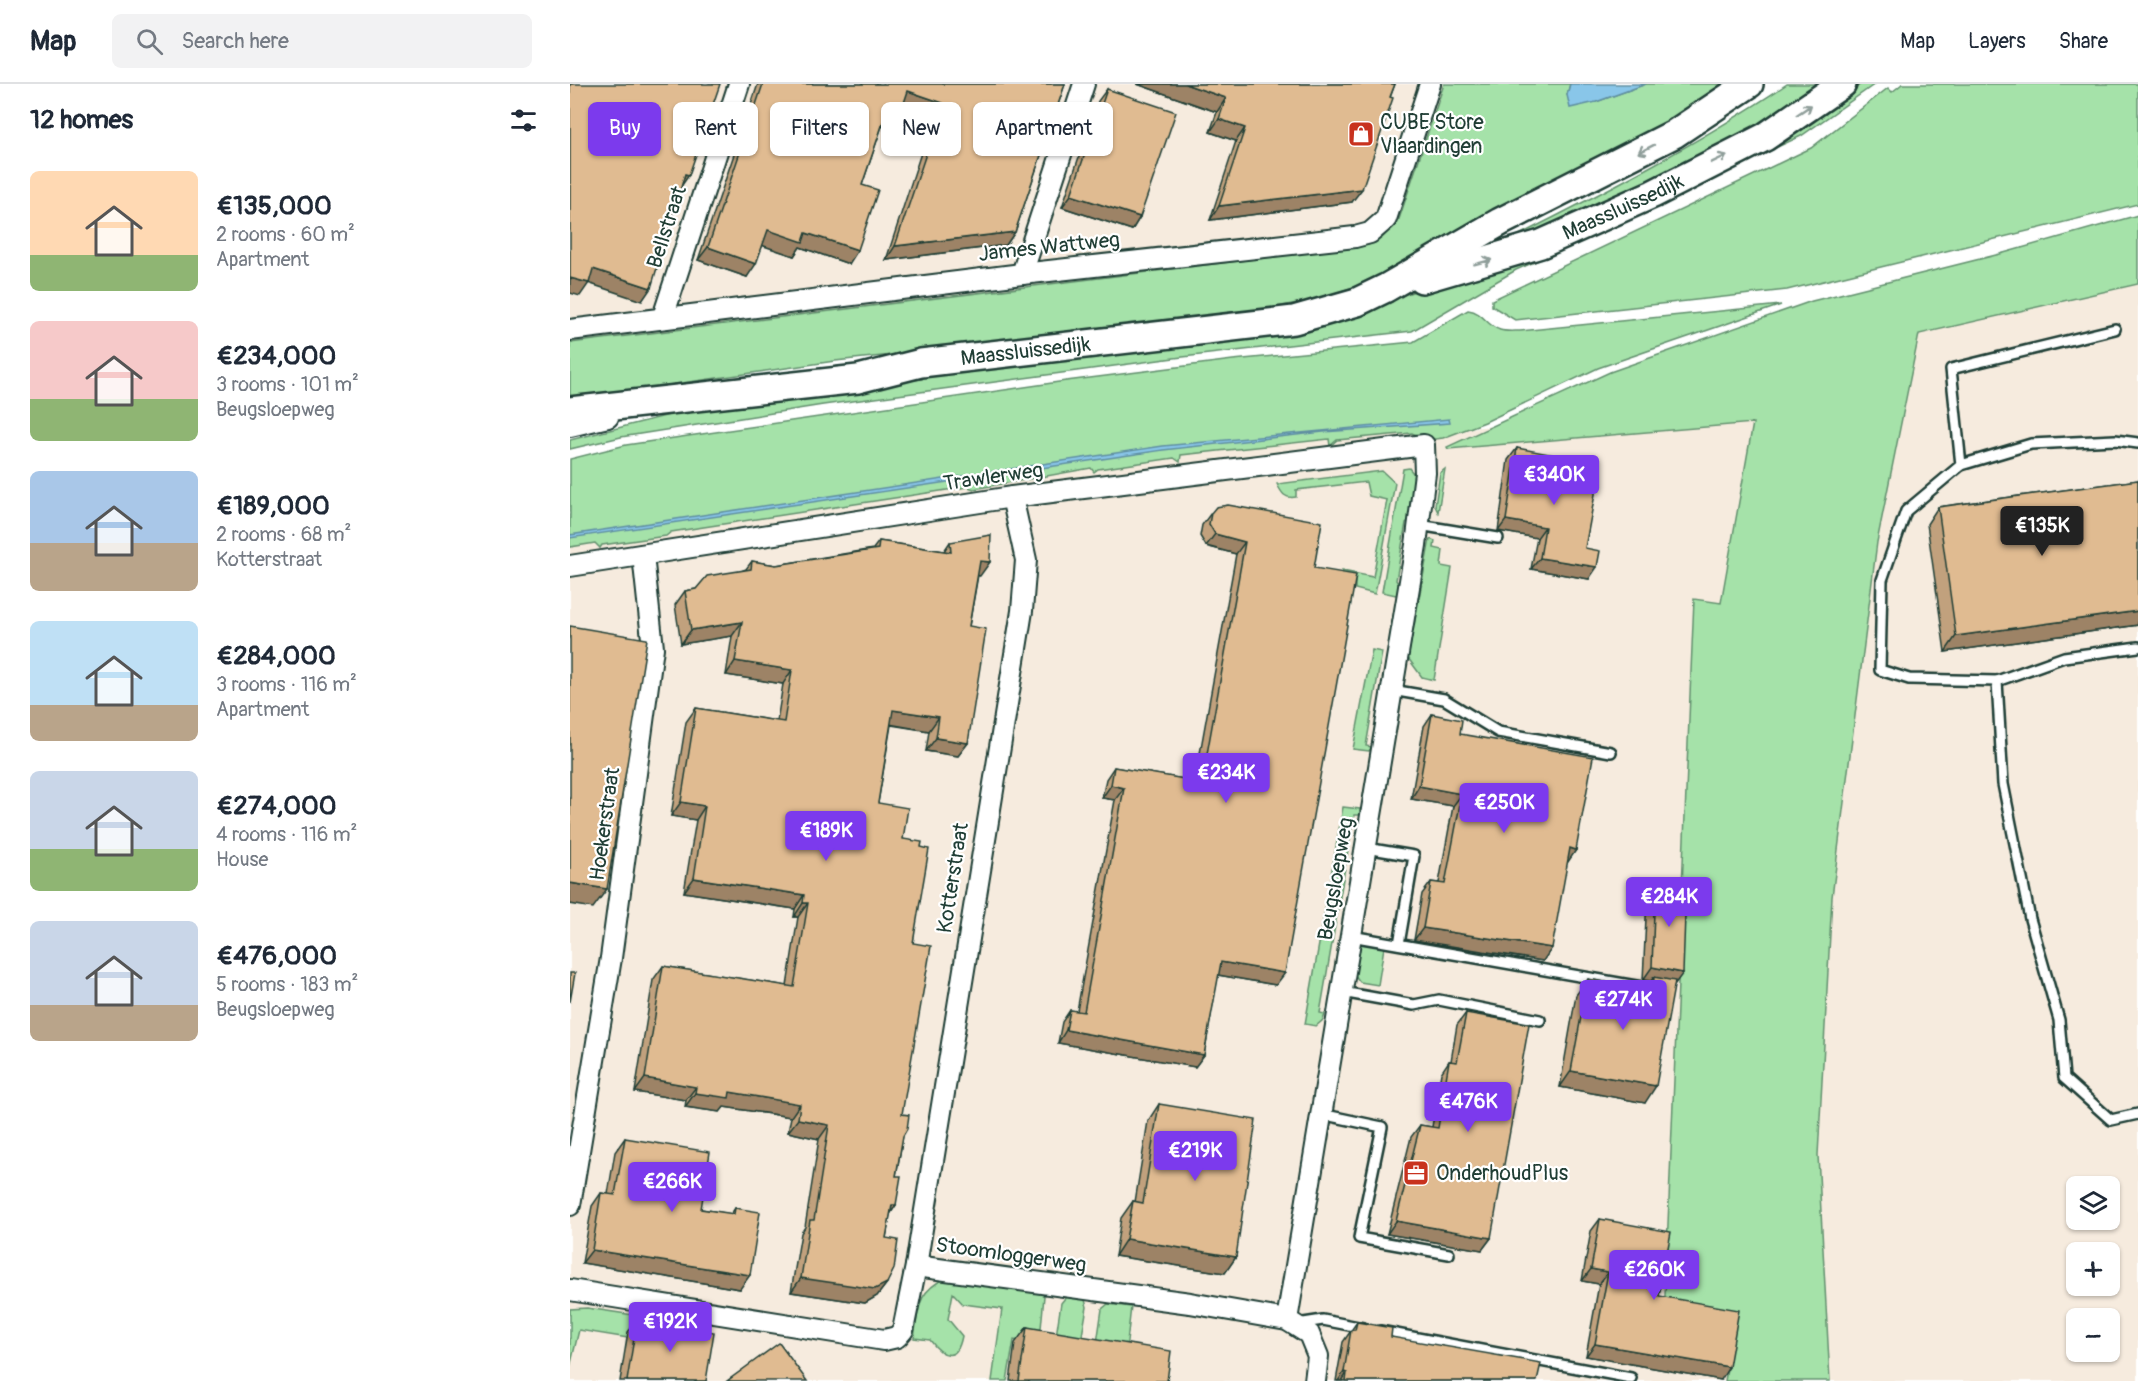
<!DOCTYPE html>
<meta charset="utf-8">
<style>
body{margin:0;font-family:Pangolin,sans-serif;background:#f2f2f3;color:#1f2937;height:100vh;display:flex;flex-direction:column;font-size:22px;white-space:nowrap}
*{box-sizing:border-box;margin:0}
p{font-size:20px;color:#747a83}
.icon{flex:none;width:33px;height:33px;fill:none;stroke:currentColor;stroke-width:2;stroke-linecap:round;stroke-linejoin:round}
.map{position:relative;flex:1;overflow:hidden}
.side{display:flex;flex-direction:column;background:#fff;width:570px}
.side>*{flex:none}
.banner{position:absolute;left:18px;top:18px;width:570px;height:54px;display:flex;gap:12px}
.buttons{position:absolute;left:1496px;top:1092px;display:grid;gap:12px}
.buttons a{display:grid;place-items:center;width:54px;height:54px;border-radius:9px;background:#fff;box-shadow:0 2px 4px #0004;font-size:30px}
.price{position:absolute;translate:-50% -51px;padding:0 14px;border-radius:6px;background:#7c3aed;color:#fff;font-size:20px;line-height:39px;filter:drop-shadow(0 2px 3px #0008)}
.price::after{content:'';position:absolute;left:50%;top:36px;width:18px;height:14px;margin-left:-9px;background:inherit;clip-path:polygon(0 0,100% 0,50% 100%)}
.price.selected{background:#222;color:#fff}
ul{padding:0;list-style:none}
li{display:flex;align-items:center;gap:18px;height:150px;padding:0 30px}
li span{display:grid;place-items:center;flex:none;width:168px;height:120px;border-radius:9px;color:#555}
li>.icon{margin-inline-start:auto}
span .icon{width:72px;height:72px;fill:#fffc;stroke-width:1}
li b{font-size:26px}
h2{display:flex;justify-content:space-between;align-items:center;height:72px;padding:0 30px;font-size:26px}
.tag{padding:0 21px;border-radius:9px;background:#fff;box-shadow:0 2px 4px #0004;font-size:21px;line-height:54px}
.tag.selected{background:#7c3aed;color:#fff}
header{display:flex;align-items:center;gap:36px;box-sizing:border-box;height:84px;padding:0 30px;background:#fff;border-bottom:2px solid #e0e1e3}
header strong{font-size:28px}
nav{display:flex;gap:33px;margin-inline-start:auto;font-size:21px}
.search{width:420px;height:54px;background:#f2f2f3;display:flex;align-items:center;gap:15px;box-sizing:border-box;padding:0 21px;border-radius:9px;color:#747a83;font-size:22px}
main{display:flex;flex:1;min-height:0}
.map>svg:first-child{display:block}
</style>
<header>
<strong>Map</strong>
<div class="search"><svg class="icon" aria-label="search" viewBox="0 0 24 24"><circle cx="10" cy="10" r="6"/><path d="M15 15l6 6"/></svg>Search here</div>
<nav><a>Map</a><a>Layers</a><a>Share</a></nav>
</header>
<main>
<section class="side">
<h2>12 homes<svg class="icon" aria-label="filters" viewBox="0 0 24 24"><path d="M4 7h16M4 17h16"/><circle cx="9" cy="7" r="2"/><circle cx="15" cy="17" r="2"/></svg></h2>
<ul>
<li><span style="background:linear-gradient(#ffd9b3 70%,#8fb573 0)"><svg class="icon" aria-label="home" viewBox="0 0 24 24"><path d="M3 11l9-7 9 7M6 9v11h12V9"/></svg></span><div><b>€135,000</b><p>2 rooms · 60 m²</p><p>Apartment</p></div></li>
<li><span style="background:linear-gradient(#f6c9c9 65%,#8fb573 0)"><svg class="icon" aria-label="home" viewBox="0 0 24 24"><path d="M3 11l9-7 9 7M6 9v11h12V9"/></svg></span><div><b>€234,000</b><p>3 rooms · 101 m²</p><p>Beugsloepweg</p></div></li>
<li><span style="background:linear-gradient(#a9c7e8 60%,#b9a48a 0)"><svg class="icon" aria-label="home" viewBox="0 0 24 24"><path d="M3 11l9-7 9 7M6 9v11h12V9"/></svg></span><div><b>€189,000</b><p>2 rooms · 68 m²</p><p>Kotterstraat</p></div></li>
<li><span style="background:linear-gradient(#bfe0f5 70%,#b9a48a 0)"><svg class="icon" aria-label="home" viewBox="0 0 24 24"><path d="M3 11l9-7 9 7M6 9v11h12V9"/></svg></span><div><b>€284,000</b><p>3 rooms · 116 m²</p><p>Apartment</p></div></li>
<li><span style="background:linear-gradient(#c9d6e8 65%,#8fb573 0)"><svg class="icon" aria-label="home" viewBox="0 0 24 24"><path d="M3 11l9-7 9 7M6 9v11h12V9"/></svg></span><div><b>€274,000</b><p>4 rooms · 116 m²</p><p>House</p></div></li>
<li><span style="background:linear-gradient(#c9d6e8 70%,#b9a48a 0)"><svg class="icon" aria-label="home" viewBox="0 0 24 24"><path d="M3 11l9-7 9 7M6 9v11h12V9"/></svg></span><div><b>€476,000</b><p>5 rooms · 183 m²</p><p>Beugsloepweg</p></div></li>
</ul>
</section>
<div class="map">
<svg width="1568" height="1297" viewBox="0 0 1568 1297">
<rect width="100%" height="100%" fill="#fff"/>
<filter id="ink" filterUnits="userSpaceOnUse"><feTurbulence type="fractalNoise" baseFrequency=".0167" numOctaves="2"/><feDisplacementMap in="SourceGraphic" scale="12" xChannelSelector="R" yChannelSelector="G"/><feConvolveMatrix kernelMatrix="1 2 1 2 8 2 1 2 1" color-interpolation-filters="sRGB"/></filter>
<g filter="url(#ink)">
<g fill="#f6ebde" fill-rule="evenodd">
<path d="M0,0h883l-36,135 -46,37 -801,96z"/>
<path d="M1568,200v1097h-1568v-849l595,-81 330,-25zM1506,1102h33v34h-33zM1506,1168h33v34h-33zM1506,1234h33v34h-33z"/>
</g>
<g fill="#a5e2a9" stroke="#62906e" stroke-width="1.5">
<path d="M874,0h126l-3,11 29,7 50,-18h92l-323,176 -55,25 -47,15 -69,13 -143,20 -266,28 -265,38v-56l798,-98 14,-7 17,-19z"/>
<path d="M1217,0h34l-98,65 -117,60 -105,35c98,-49 195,-99 286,-160z"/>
<path d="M1291,0h14l-74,52 -105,49 -64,34 -116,51 -104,61 -238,27 -351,47 -202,32 -51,12v-9l131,-33 221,-28v-8l425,-57 80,-27 375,-159z"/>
<path d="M1332,0h236v120l-351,86 -272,30 -23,-14v-6l319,-152 77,-60 4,4z"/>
<path d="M1568,131v69l-219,50 -42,208 -45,355 -14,258 12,226h-105l10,-59 -74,-14 4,-12 29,-697 27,4 32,-180 -305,26 -1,-2 163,-75 202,-71 188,-47z"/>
<path d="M1211,221l-183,63 -113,54 -42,16 -15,2 -16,-7 -75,7 -7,6 -1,-7 -148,16 -1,7 -6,-4 -76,11 -4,3 -3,-4 -117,21 -6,-2 -21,3 -276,42 -5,4 -64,9 -2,3 -5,-5 -25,4v-88l56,-14 440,-64 167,-21 180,-18 55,-32c16,2 18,16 32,20 6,2 14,1 20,1z"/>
<path d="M839,384l8,10 -3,38 -8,7 -10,57 5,8 -1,5 -4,2 -14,-3 21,-123z"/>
<path d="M875,385l-7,43 -3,-6 5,-33z"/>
<path d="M812,387l13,12 -20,111 -20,-5v-9l-14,-3 1,-6 31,6 14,-77 -18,-4 -3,-14 -70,8v7c-11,2 -14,-3 -19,-13z"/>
<path d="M860,455l5,2 -1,7 9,2 -2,16 11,2 -18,112 -12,-3 -14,-19z"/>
<path d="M802,566l10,2 -16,94 6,1 -3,4 -16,-2z"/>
<path d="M773,723l17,2 1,6h-7l-34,198 5,1 -2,6 -7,6 -11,-2z"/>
<path d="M790,859l24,4 -6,38 -18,-3 -6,-8z"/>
<path d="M376,1194l92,12 6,6 -4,43 2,6 -28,-5 -7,41h-15l10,-72 -39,-5 -10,-11 -5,26 14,17c-5,26 -19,22 -32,4l-16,-2c5,-29 2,-46 32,-60z"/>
<path d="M508,1212l7,4 2,7 -7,40 -25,-4 6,-40 5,-6z"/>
<path d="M538,1220l23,3 -6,52 -29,-9 6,-41z"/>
<path d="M17,1224l119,18 -3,19 -75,-7 -49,-8 -9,37v-58z"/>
</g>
<g fill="#89c6e9" stroke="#5f8fa1" stroke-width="1.5">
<path d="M1000,0h76l-50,18 -26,6 -3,-13z"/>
<path d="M879,335l1,4 -127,9 -160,18 -593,88v-3l593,-89z"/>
</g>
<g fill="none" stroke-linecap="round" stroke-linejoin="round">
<defs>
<g id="lane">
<path d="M1568,359l-23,-3 -84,4 -70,21 -55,46 -24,69 -2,90 29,9 88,2 6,103 27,135 29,101 5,58 47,42 27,-6"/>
<path d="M1391,381l-10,-96 164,-40"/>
<path d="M849,441l79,13"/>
<path d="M1427,597l67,-24 74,-10"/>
<path d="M822,606l52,9 54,33 113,20"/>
<path d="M796,764l48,8 -15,88"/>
<path d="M781,852l308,54"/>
<path d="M772,908l72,13 25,-5 101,20"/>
<path d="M751,1030l61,13 -23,111 90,16"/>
<path d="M727,1240l26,-4 41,8"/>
<path d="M810,1247l251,47"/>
</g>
<g id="street">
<path d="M452,190l62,-190"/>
<path d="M93,233l76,-233"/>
<path d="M0,246l452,-56 333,-37 15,-4 16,-14 44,-135"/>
<path d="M0,342l38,-9"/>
<path d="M0,482l442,-69 412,-52 1,28 -9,72 -129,775"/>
<path d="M0,1121l41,-247 42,-310 -10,-93"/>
<path d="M346,1182l106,-655 4,-51 -14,-63"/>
<path d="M0,1206l314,50 13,-3 6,-7 13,-64 274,37 97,17 22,14 9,22 -3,25"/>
</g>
<g id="secondary">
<path id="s1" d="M852,195l119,-35 112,-50 112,-57 77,-53"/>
<path id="s2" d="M0,327l288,-32 63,-16 373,-43 63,-18 29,-14 114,-66 174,-88 75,-50"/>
</g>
</defs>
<use href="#lane" stroke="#1f3d34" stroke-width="14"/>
<use href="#street" stroke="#1f3d34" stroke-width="24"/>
<use href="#secondary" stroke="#1f3d34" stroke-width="32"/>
<use href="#lane" stroke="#fff" stroke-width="9"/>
<use href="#street" stroke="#fff" stroke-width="20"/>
<use href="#secondary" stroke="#fff" stroke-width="27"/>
</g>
<g fill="#c1a17d" stroke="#1f3d34" stroke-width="1.5">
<path d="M188,0h307l-50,148 -9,13 -120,15 47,-144 -30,-10 -13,23 -8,-3 -20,59 -13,79 -49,-17 -6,9 -31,-11 -16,32 -49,-17z"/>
<path d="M567,0h258l-43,118 -142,18 26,-79 -26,-9 7,-20z"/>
<path d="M537,5l33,128 -8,13 -70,-23 36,-106z"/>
<path d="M947,364l40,23 28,77 4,31 -58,-10 6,-31 -39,-7 10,-71z"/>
<path d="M1568,396v145l-193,27 -18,-128 11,-17z"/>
<path d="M641,429l103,55 -38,417 -58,-10 -14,80 -9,12 -137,-24 4,-21 8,-12 7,1 38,-211 -13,-2 4,-19 8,-12 81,14 41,-227 -30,-8 -6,-10 2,-11z"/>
<path d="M309,457l65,10 6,-9 30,34 -2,-1 -9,51 -1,117 -10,13 -32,-5 3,-20 -38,-6 -13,78 25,36 18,8 -8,96 -11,171 1,22 -7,40v29l-6,9 -4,24 1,45 -10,13 -12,7 -74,-11 10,-59 4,-6 14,-88 -31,-7 3,-15 -67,-10 -4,5 -35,-5 1,-7 -51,-8 18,-112 10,-14 124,20 11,-69h-4l1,-8 -111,-17 12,-72 -25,-4 15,-94 10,-14 81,13 6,-37 -57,-9 6,-39 -51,8 -6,-39 10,-14 11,-2 50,-20 6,-8 24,4 97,-16z"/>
<path d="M862,630l28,20 116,116 -9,12 -24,99 -129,-21 8,-46 9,-12 8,1 14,-77 -42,-7 13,-73z"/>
<path d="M1085,801l19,100 -29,118 -85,-16 16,-92 12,-16 57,10 6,-8 -8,-1 4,-83z"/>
<path d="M896,929l25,225 -9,12 -95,-16 24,-97 9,-12 12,2 9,-54 8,-12h2l6,-36z"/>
<path d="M589,1020l77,153 -11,16 -110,-17 6,-38 12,-17 2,1 13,-81z"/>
<path d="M55,1054l76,71 30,5 4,-6 5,81 -158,-26 10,-57 9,-13 7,1 7,-42z"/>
<path d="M1030,1135l59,77 62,84 -135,-24 13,-72 -17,-3 9,-50z"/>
<path d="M67,1236l69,61h-86l8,-49z"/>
<path d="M787,1238l34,15 146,44h-201l7,-39z"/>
<path d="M457,1243l140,54h-157l5,-38z"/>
</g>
<g fill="#9d8366" stroke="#1f3d34" stroke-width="1.5">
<path d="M567,0h48l41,14 -9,14z"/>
<path d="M338,7l35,12 -10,13 -34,-11z"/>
<path d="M317,27l13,4 -10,14 -12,-5z"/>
<path d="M649,35l26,9 -9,13 -26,-9z"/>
<path d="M115,90l4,1 -9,13z"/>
<path d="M792,105l-10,13 -142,18 9,-14z"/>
<path d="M501,111l69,22 -8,13 -70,-23z"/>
<path d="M198,146l38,3 52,17 -9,14 -49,-17 -6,9 -36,-12z"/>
<path d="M445,148l-9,13 -120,15 9,-14z"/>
<path d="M138,163l48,17 -9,13 -49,-17z"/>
<path d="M23,185l58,19 -9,13 -57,-19z"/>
<path d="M0,194l19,5 -9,13 -10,-3z"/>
<path d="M936,436l39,7 -8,11 -39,-7z"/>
<path d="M645,450l30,8 -9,12 -30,-8z"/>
<path d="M970,474l57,9 -8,12 -58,-10z"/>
<path d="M410,477l10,1 -10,14 -10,-2z"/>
<path d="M1568,527v14l-193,27 11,-16z"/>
<path d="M172,538l-10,14 -51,8 10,-14z"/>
<path d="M165,577l57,9 -9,14 -57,-9z"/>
<path d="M323,626l46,7 -10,14 -46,-8z"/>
<path d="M366,654l32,5 -10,13 -32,-5z"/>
<path d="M541,701l13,3 -9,12 -13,-2z"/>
<path d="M849,702l43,8 -9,12 -42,-7z"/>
<path d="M111,718l24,4 -9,14 -25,-4z"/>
<path d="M1000,764l6,2 -8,12 -7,-1z"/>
<path d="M124,794l110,17 -9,14 -111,-17z"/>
<path d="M0,799l37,6 -14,19 -23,-4z"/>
<path d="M233,819h5l-10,14h-4z"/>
<path d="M853,844l129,20 -9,13 -129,-21z"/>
<path d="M651,878l64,11 -9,12 -64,-11z"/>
<path d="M1082,883l31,6 -9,12 -20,-8 -3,4 -8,-1z"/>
<path d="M496,946l138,25 -9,12 -137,-24z"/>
<path d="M1001,987l85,15 -11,17 -85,-16z"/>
<path d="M75,994l51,9 -10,13 -51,-8z"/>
<path d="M160,1008l70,12 -9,13 -67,-10 -4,5 -35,-5 10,-14z"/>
<path d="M228,1035l31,6 -10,14 -31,-7z"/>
<path d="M322,1121h4l-9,14z"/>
<path d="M826,1137l95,17 -9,12 -95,-16z"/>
<path d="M556,1155l110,18 -11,16 -110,-17z"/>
<path d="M22,1166l158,25 -10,14 -158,-26z"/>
<path d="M1021,1185l17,3 -9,12 -17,-3z"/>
<path d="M231,1194l86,5 -10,13 -12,7 -74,-11z"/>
<path d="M1025,1260l134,23 -8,13 -135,-24z"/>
<path d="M774,1288l3,1 -5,8h-4z"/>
</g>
<g fill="#e0bb91" stroke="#1f3d34" stroke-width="1.5">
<path d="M0,0h150l-31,91 -4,-1 -34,114 -58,-19 -4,14 -19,-5z"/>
<path d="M193,0h302l-50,148 -120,14 48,-143 -35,-12 -8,24 -13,-4 -25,74 16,5 -20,60 -52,-17 -3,9 -35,-12 -12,34 -48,-17z"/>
<path d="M615,0h210l-5,13 3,1 -31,91 -143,17 26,-78 -26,-9 7,-21z"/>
<path d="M537,5l69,23 -36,105 -69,-22z"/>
<path d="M947,364l43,8 -3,15 41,7 -13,70 15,3 -3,16 -57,-9 5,-31 -39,-7z"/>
<path d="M1568,396v131l-182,25 -18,-129z"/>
<path d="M658,421l94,17 -8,46 42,7 -71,398 -64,-11 -17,93 -138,-25 4,-20 14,2 40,-224 -13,-3 3,-18 88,15 43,-240 -30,-8 -6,-10 2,-11 5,-6z"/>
<path d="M421,451l-1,27 -10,-1 -11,65 17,3 -18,114 -32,-5 3,-21 -46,-7 -15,93 30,5 -5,31 19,3 -1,5 8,2 -16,94 18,3 -29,168 7,1 -2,14 -4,7 -7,40h5l-5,29h-4l-6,33 12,2 -4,29 -7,14 -12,6 -74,-11 9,-58h4l15,-95 -31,-6 2,-15 -70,-12 -1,6 -34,-5 1,-6 -51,-9 18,-112 131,21 14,-84h-5l1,-8 -110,-17 11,-72 -24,-4 15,-94 88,14 8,-52 -57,-9 7,-39 -51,8 -6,-39 11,-2 11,-13 44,-7 1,-8 24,4 102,-16 1,-8 72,11 -1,-10z"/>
<path d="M0,542l77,13 -40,250 -37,-6z"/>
<path d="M862,630l30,6 -2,14 133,23 -17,93 -6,-2 -18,100 -129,-20 8,-46 14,2 17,-90 -43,-8z"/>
<path d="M1085,801l31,1 -3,87 -31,-6z"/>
<path d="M0,889h5l-5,29z"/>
<path d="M1084,893l21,4 -19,105 -85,-15 17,-92 65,11z"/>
<path d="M896,929l63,11 -38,214 -95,-17 24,-96 18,3 11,-67 8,1z"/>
<path d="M589,1020l97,16 -20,137 -110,-18 7,-38 10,2z"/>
<path d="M55,1054l85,14 -9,57 33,5 1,-6 25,4 -10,63 -158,-25 9,-57 14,2z"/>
<path d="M1030,1135l71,13 -12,64 80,14 -10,57 -134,-23 13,-72 -17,-3z"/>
<path d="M67,1236l77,12 -8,49h-79z"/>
<path d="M787,1238l35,6 -1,9 150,26 -4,18h-191l1,-8 -3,-1 7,-42h4z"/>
<path d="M457,1243l144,24 -4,30h-148z"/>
<path d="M209,1259l28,38h-80z"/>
</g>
<defs><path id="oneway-shaft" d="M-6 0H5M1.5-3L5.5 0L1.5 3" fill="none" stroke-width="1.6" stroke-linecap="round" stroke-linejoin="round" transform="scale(1.5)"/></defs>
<g stroke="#8f9e9a">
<use href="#oneway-shaft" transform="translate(1234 26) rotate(-34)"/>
<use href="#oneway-shaft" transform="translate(1076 65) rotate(153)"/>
<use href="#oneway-shaft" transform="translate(1149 75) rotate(-26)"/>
<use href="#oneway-shaft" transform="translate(913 178) rotate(-15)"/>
</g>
</g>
<defs>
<symbol id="shop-square" viewBox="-11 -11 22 22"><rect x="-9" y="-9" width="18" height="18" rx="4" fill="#c8321e" stroke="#fff"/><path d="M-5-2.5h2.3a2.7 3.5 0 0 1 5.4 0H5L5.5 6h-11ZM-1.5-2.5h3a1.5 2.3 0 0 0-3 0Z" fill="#fff"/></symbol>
<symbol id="office-square" viewBox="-11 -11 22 22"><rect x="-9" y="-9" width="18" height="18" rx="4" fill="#c8321e" stroke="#fff"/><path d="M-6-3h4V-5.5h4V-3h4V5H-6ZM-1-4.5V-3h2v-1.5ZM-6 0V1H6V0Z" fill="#fff"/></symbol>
</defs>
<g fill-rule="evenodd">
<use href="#shop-square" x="776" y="35" width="30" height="30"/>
<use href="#office-square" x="831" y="1074" width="30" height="30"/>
</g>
<g text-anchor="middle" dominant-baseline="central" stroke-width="4.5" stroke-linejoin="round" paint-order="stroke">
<g font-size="21" fill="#1f3d34" stroke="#fff" text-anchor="start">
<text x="810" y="38">CUBE Store<tspan x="810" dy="24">Vlaardingen</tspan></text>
<text x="866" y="1089">OnderhoudPlus</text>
</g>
<g font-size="21" fill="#1f3d34" stroke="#fff">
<text stroke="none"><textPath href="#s1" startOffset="214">Maassluissedijk</textPath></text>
<text transform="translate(97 143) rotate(-72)">Bellstraat</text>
<text transform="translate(479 163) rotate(-6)">James Wattweg</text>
<text stroke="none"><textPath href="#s2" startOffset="460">Maassluissedijk</textPath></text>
<text transform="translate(423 393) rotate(-8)">Trawlerweg</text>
<text transform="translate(35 740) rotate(-82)">Hoekerstraat</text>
<text transform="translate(383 794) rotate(-81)">Kotterstraat</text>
<text transform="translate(766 795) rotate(-80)">Beugsloepweg</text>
<text transform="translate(441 1171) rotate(8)">Stoomloggerweg</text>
</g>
</g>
</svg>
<div class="buttons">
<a><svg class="icon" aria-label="layers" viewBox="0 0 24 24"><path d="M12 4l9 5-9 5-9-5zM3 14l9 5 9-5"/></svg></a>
<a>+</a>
<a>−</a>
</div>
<b class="price" style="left:984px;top:422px">€340K</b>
<b class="price selected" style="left:1472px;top:473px">€135K</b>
<b class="price" style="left:656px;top:720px">€234K</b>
<b class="price" style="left:934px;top:750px">€250K</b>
<b class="price" style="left:256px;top:778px">€189K</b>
<b class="price" style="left:1099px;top:844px">€284K</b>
<b class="price" style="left:1053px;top:947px">€274K</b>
<b class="price" style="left:898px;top:1049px">€476K</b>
<b class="price" style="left:625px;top:1098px">€219K</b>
<b class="price" style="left:102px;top:1129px">€266K</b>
<b class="price" style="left:1084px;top:1217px">€260K</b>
<b class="price" style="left:100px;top:1269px">€192K</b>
<div class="banner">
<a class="tag selected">Buy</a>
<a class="tag">Rent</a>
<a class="tag">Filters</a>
<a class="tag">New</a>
<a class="tag">Apartment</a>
</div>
</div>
</main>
